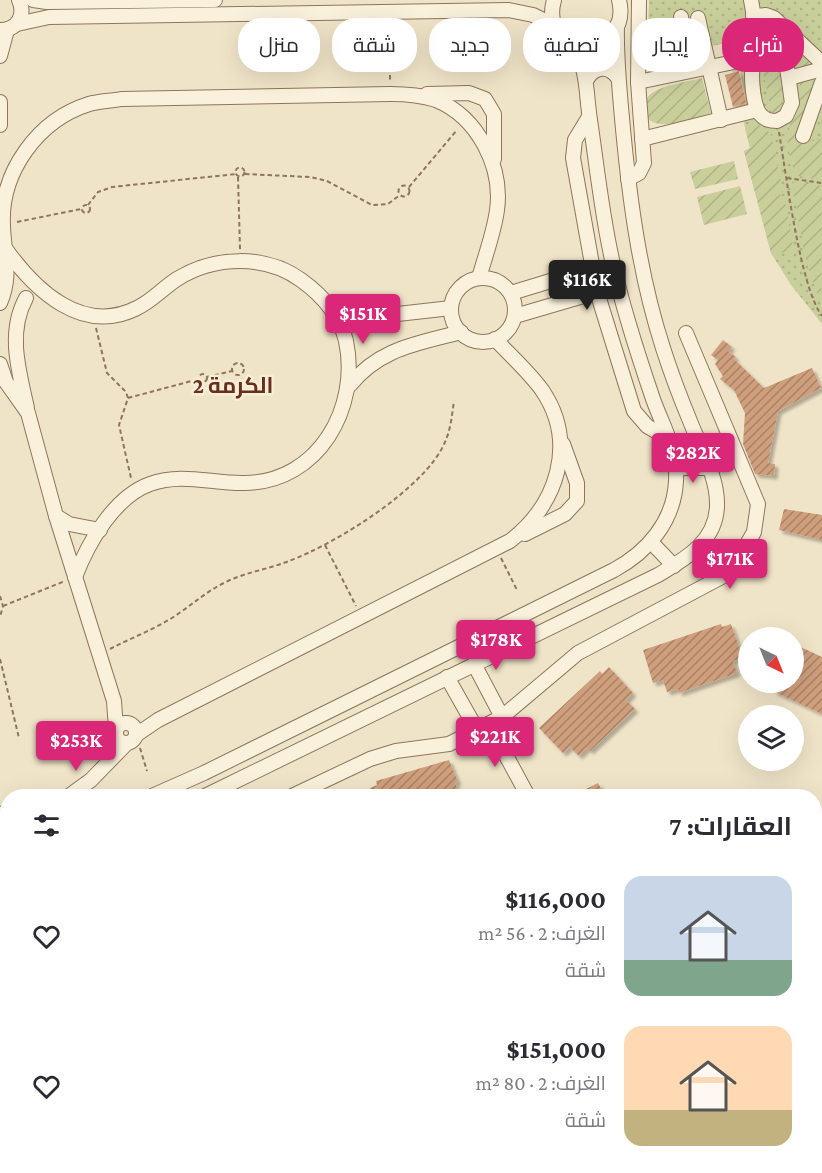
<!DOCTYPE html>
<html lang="ar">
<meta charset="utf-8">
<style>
body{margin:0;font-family:"Crimson Pro",Cairo,serif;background:#f2f2f3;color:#2b2b33;direction:rtl;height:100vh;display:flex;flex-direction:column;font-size:22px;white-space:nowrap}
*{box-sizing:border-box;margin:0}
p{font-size:20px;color:#7c7c81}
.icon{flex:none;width:33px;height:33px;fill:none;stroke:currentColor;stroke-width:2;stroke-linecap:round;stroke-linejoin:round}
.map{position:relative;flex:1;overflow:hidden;direction:ltr}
.drawer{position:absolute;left:0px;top:789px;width:822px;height:384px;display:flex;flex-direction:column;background:#fff;border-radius:24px 24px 0 0;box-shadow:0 6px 24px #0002;direction:rtl}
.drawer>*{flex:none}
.top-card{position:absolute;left:18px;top:18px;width:786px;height:54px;direction:rtl;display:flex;gap:12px}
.needle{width:39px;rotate:137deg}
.controls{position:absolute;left:738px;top:627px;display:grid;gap:12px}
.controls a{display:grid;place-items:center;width:66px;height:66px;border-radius:50%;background:#fff;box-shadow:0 6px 24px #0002;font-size:30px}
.price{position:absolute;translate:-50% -51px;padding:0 14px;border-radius:6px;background:#db2777;color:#fff;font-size:20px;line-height:39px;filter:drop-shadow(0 2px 3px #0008)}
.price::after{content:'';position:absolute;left:50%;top:36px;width:18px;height:14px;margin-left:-9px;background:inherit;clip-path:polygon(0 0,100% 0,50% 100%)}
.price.selected{background:#222;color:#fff}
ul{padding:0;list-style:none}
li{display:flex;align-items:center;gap:18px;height:150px;padding:0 30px}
li span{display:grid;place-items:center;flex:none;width:168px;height:120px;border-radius:18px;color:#555}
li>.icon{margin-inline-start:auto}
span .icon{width:72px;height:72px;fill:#fffc;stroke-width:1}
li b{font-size:26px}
h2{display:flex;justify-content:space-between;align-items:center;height:72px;padding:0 30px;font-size:26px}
.tag{padding:0 21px;border-radius:24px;background:#fff;box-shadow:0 6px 24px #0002;font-size:21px;line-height:54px}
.tag.selected{background:#db2777;color:#fff}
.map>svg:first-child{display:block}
</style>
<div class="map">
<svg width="822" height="1173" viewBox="0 0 822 1173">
<defs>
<pattern id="park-dots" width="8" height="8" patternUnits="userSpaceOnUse" patternTransform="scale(1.5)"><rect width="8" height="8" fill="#c9cf9b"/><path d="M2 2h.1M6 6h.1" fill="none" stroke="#aeb285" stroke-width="1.8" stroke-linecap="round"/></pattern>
<pattern id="garden-furrows" width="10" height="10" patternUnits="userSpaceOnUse" patternTransform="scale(1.5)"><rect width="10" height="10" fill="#c9cf9b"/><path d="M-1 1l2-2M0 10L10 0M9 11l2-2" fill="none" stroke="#aeb285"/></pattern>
<pattern id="building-hatch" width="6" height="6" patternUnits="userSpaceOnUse" patternTransform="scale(1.5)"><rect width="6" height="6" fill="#cf9f7d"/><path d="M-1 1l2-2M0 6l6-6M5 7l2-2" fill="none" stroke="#a98266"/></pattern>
<filter id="shadow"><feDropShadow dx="3.5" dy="3.5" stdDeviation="1.5" flood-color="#0004"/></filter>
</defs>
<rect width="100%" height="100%" fill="#f0e4c8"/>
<path fill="url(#park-dots)" d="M649,0h173v324l-31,-39 -20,-32 -27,-102 6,-3 -9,-37 8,-3 -9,-37 -7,2 -7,-30 -79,17z"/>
<g fill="url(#garden-furrows)">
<path d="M769,17l50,47 -19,5 -38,-48z"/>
<path d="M772,55c11,19 15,35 9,57l-7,2 -3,-3 -10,-51v-2z"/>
<path d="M816,77l2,6 -19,59 2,2 21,-5v42l-27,-6c-3,-12 -8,-25 -7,-38 2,-20 13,-35 12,-56z"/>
<path d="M702,78l9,35c-16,4 -65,25 -66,-4 0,-6 1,-12 7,-16 13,-9 35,-11 50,-15z"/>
<path d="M759,125l8,4 5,8 11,55 -3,1 1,9h4l9,50 -23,1 -27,-102 6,-3 -5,-20z"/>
<path d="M734,161l4,18 -43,10 -5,-17z"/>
<path d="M792,182l30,4 -1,119 -16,-48z"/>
<path d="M740,186l7,28 -43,11 -7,-28z"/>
</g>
<g fill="url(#building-hatch)" filter="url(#shadow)">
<path d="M739,71l7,32 -13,4 -8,-32z"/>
<path d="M723,340l9,7 -4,4 8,6 -2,2 30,29 48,-20 9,20 -43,23 -10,52 7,1 -1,12 -19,-2 -12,-30 2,-31 -11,-23 -14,-11 3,-3 -8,-12 3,-4 -7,-5z"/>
<path d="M784,509l38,6v25l-43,-10z"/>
<path d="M721,624l1,3 9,-3 6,17 5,17 -9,3 4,12 -58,20 -1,-4 -11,3 -4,-12 -10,3 -10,-33z"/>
<path d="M794,644l28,13v57l-49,-23 4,-9h17z"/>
<path d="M609,667l24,26 -7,7 9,9 -45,42 -3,-3 -8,8 -9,-9 -7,6 -24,-25 61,-57 2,3z"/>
<path d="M449,760l9,22 -3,1 3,8 -4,1 2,4h-84l-2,-8 7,-3 -1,-4z"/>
<path d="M598,783l7,13h-33z"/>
</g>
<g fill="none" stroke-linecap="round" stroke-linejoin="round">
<defs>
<g id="minor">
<path d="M33,0l14,2 168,-2"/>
<path d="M554,0c-16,57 79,59 65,0"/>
<path d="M751,0l9,51"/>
<path d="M753,16l13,-1 8,3 48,45"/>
<path d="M681,17l8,54"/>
<path d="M698,18l23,102"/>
<path d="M17,24l32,-7 460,-7 24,5 22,11"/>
<path d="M0,30c17,0 26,-14 19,-30"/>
<path d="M770,48l10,4 6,8 6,43 -6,13 -9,5c-7,0 -12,-1 -17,-7 -8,-9 -11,-50 -4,-60z"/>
<path d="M0,56l7,-26"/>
<path d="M789,78l33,-9"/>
<path d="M587,79c8,-13 22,-14 31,-1"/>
<path d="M638,82l115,-24"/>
<path d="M427,94l42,-1 16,6 9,15v45"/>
<path d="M0,102v23"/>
<path d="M589,117l-14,23 -2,18 24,134 37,119 13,15 22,13"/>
<path d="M803,136l19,-54"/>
<path d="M642,139l115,-29"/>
<path d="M628,179l11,-6 5,-10 -6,-81 1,-82"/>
<path d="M5,248c29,41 77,88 132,60 15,-7 26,-20 40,-29 37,-23 88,-25 124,1 21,15 39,36 45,61 14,66 -27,141 -101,142 -33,1 -62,-11 -95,1 -36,13 -62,59 -75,93"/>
<circle cx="483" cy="310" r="32"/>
<path d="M511,293l82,-25"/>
<path d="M26,298c-19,35 -7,73 1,110"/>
<path d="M0,303c12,-27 4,-49 3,-77 -3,-54 35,-106 86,-122 10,-3 22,-3 32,-5l269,-5c16,0 31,1 46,6 42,17 67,67 61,110 -3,23 -12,46 -18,68"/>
<path d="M333,312l29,6 89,-10"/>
<path d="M515,316l82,-24"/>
<path d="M0,364l6,18 22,31 28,103 58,185 2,28"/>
<path d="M350,385c30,-37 67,-41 111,-53"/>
<path d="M676,468h33"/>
<path d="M56,516l13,8 31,6"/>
<path d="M525,534l40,-20 12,-13v-18l-14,-39"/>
<path d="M651,542l23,24"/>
<path d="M474,664l28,53"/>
<path d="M447,677l30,53"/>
<circle cx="126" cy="733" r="10"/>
<path d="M489,724l39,72"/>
<path d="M136,735l22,-15 352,-179c47,-36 68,-98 32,-151 -13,-18 -31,-34 -47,-51"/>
<path d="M69,796l22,-16 35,-36"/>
<path d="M152,796l52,-23 410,-203c33,-18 60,-48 62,-89 2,-30 -13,-54 -23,-82 -15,-44 -30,-90 -40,-135 -11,-47 -16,-97 -23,-144 -5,-34 -1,-47 -19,-79"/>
<path d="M205,796l453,-221c27,-16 58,-33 59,-69 1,-29 -17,-59 -27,-85 -10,-24 -19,-48 -27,-73 -23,-71 -33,-145 -40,-219 -3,-34 -7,-69 -6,-104"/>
<path d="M292,796l78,-37 26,-8 53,-7 53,-27 76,-64 153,-81 23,-40 4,-28 -72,-171"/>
<path d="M0,814l8,-2"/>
<path d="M0,831l8,-2"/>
<path d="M0,857l8,-1"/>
<path d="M814,1029l8,4"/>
<path d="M809,1173l13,-15"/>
</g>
</defs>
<use href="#minor" stroke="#8d765c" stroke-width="16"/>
<g stroke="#8d765c" stroke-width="2" stroke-dasharray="4.5 3" stroke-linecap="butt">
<path d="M390,30v51"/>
<path d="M779,132c7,41 21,155 43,184"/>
<circle cx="240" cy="172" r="4.5"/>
<path d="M245,174l65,3 17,4 45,24 16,-1 12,-9"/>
<path d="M238,177l2,72"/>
<path d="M787,178l35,5"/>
<circle cx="404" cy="191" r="5.5"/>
<path d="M409,187l48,-57"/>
<circle cx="86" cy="209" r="4"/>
<path d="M88,205l10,-13 14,-5 124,-13"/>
<path d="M17,222l64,-13"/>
<path d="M96,328l11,45 19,19 2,6 -9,27 12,53"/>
<circle cx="238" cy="369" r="6"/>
<circle cx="203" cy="378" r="4"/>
<path d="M207,377l25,-6"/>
<path d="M128,398l71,-19"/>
<path d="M325,545l31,61"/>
<path d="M501,558l16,32"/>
<path d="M0,596l3,10 -3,11"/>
<path d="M3,606l62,-25"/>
<path d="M110,649c21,-11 45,-20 65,-33 18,-12 33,-26 53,-35 19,-9 41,-12 61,-20 46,-17 137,-73 156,-119 6,-13 7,-28 9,-41"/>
<path d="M0,659l19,79"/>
<path d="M140,748l7,23"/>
</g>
<use href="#minor" stroke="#faf1dc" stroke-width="14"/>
</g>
<g text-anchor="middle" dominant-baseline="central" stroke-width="5" stroke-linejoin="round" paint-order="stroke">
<g font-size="22" font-weight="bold" fill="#6b2e1e" stroke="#f7eed8">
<text x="233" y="385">الكرمة 2</text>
</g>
</g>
</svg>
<div class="controls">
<a><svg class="needle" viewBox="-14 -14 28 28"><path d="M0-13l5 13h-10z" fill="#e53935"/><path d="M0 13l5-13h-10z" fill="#7c7c81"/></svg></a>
<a><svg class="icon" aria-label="layers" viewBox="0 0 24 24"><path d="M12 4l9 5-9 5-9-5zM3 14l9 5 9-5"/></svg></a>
</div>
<b class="price selected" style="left:587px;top:311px">$116K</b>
<b class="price" style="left:363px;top:345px">$151K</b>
<b class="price" style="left:693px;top:484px">$282K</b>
<b class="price" style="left:730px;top:590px">$171K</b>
<b class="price" style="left:496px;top:671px">$178K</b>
<b class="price" style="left:495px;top:768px">$221K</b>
<b class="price" style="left:76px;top:772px">$253K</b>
<div class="top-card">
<a class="tag selected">شراء</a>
<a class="tag">إيجار</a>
<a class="tag">تصفية</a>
<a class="tag">جديد</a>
<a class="tag">شقة</a>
<a class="tag">منزل</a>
</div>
<section class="drawer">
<h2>العقارات: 7<svg class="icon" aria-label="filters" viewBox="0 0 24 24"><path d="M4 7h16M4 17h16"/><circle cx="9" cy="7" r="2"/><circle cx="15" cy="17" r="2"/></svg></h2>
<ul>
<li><span style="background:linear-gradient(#c9d6e8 70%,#7fa58c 0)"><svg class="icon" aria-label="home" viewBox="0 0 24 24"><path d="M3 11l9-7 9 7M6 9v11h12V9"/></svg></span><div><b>$116,000</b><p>الغرف: 2 · 56 m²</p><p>شقة</p></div><svg class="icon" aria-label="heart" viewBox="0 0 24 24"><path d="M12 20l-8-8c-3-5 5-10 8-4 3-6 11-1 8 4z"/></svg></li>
<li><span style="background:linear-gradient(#ffd9b3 70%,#c2b280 0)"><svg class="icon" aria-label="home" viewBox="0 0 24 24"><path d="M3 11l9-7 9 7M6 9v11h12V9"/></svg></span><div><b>$151,000</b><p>الغرف: 2 · 80 m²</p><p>شقة</p></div><svg class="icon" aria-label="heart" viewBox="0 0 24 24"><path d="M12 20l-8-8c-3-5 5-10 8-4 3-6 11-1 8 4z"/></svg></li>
</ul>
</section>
</div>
